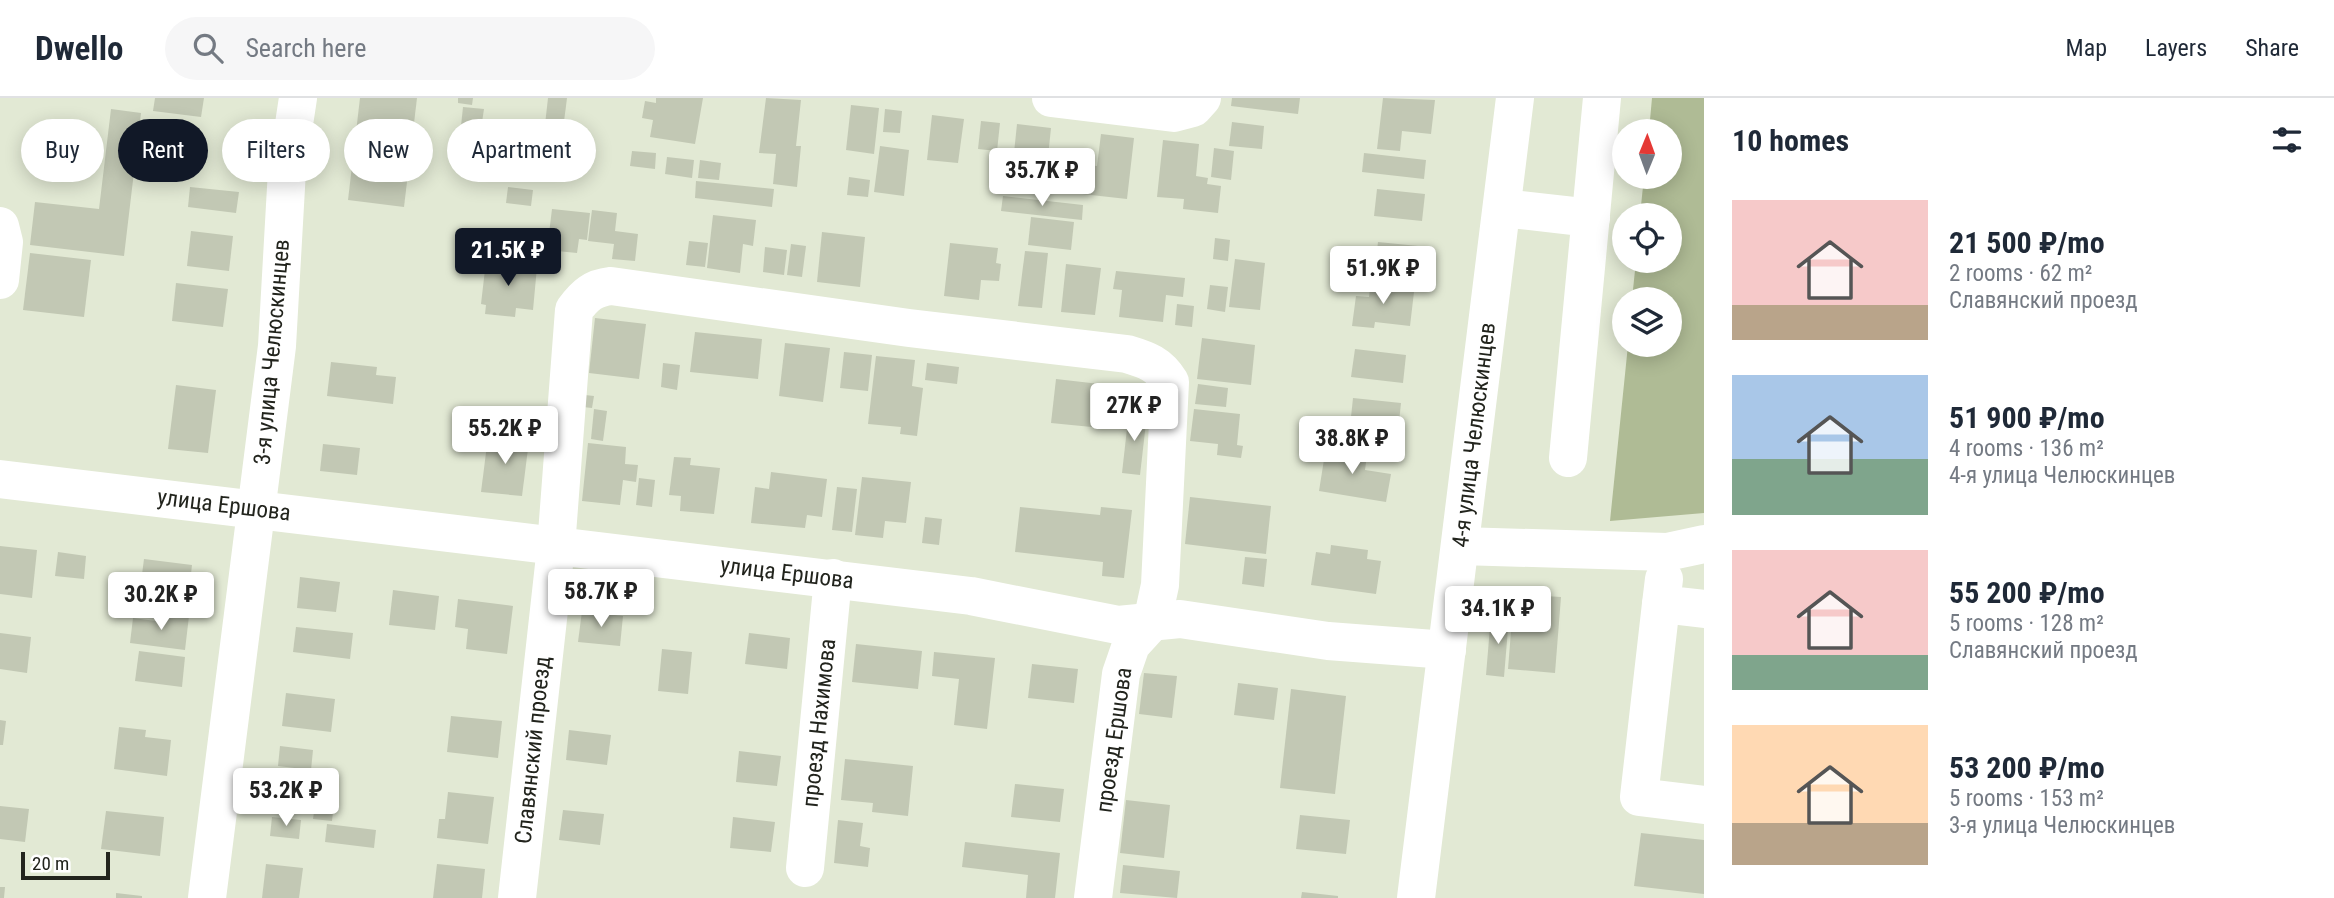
<!DOCTYPE html>
<meta charset="utf-8">
<style>
body{margin:0;font-family:"Roboto Condensed",sans-serif;background:#f6f6f7;color:#1f2937;height:100vh;display:flex;flex-direction:column;font-size:26px;white-space:nowrap}
*{box-sizing:border-box;margin:0}
p{font-size:23px;color:#747a83}
.icon{flex:none;width:38px;height:38px;fill:none;stroke:currentColor;stroke-width:2;stroke-linecap:round;stroke-linejoin:round}
.map{position:relative;flex:1;overflow:hidden}
.drawer{display:flex;flex-direction:column;background:#fff;width:630px}
.drawer>*{flex:none}
.hud{position:absolute;left:21px;top:21px;width:665px;height:63px;display:flex;gap:14px}
.needle{width:46px;rotate:1deg}
.tools{position:absolute;left:1612px;top:21px;display:grid;gap:14px}
.tools a{display:grid;place-items:center;width:70px;height:70px;border-radius:50%;background:#fff;box-shadow:0 4px 18px #0003;font-size:35px}
.scale{position:absolute;left:21px;bottom:18px;width:89px;box-sizing:border-box;padding-left:7px;border:4px solid #22241d;border-top:0;font-size:19px;line-height:24px;white-space:nowrap;color:#22241d;-webkit-text-stroke:5px #fff;paint-order:stroke}
.price{position:absolute;translate:-50% -60px;padding:0 16px;border-radius:7px;background:#fff;color:#222;font-size:23px;line-height:46px;filter:drop-shadow(0 2px 4px #0008)}
.price::after{content:'';position:absolute;left:50%;top:42px;width:21px;height:16px;margin-left:-10px;background:inherit;clip-path:polygon(0 0,100% 0,50% 100%)}
.price.selected{background:#111827;color:#fff}
ul{padding:0;list-style:none}
li{display:flex;align-items:center;gap:21px;height:175px;padding:0 28px}
li span{display:grid;place-items:center;flex:none;width:196px;height:140px;border-radius:0px;color:#555}
li>.icon{margin-inline-start:auto}
span .icon{width:84px;height:84px;fill:#fffc;stroke-width:1}
li b{font-size:30px}
h2{display:flex;justify-content:space-between;align-items:center;height:84px;padding:0 28px;font-size:30px}
.chip{padding:0 24px;border-radius:32px;background:#fff;box-shadow:0 4px 18px #0003;font-size:24px;line-height:63px}
.chip.selected{background:#111827;color:#fff}
header{display:flex;align-items:center;gap:42px;box-sizing:border-box;height:98px;padding:0 35px;background:#fff;border-bottom:2px solid #e0e1e3}
header strong{font-size:33px}
nav{display:flex;gap:38px;margin-inline-start:auto;font-size:24px}
.search{width:490px;height:63px;background:#f6f6f7;display:flex;align-items:center;gap:18px;box-sizing:border-box;padding:0 24px;border-radius:38px;color:#747a83;font-size:26px}
main{display:flex;flex:1;min-height:0}
.map>svg:first-child{display:block}
</style>
<header>
<strong>Dwello</strong>
<div class="search"><svg class="icon" aria-label="search" viewBox="0 0 24 24"><circle cx="10" cy="10" r="6"/><path d="M15 15l6 6"/></svg>Search here</div>
<nav><a>Map</a><a>Layers</a><a>Share</a></nav>
</header>
<main>
<div class="map">
<svg width="1704" height="800" viewBox="0 0 1704 800">
<rect width="100%" height="100%" fill="#e2e9d4"/>
<path fill="#afbb95" d="M1652,0h52v415l-94,8 18,-176h42v-46h-38l4,-38h34v-46h-30l4,-38h26v-46h-21z"/>
<g fill="#c2c8b4">
<path d="M155,0h49l-3,19 -48,-6z"/>
<path d="M360,0h57l-13,109 -56,-7z"/>
<path d="M458,0h15l-1,7 -14,-2z"/>
<path d="M548,0h19l-7,55 -18,-2z"/>
<path d="M656,0h47l-8,46 -45,-7 3,-17 -11,-2 3,-17 11,2z"/>
<path d="M766,0l35,2 -5,46h5l-4,41 -24,-3 3,-30 -17,-1z"/>
<path d="M1232,0h68l-2,16 -67,-8z"/>
<path d="M1383,0l52,2 -4,34 -29,-3 -2,20 -23,-2z"/>
<path d="M851,7l28,3 -5,46 -28,-4z"/>
<path d="M463,9l21,2 -3,20 -20,-3z"/>
<path d="M111,11l30,4 -17,143 -94,-11 5,-43 64,7z"/>
<path d="M885,11l17,2 -2,22 -17,-1z"/>
<path d="M932,17l32,4 -6,44 -31,-3z"/>
<path d="M981,23l19,2 -3,28 -19,-2z"/>
<path d="M1232,24l32,4 -2,23 -33,-3z"/>
<path d="M1017,26l34,4 -5,48 -34,-4z"/>
<path d="M1101,36l33,4 -7,61 -45,-5 3,-29 12,1z"/>
<path d="M1163,42l36,4 -3,32 12,2 -1,6 14,2 -3,27 -35,-4 1,-10 -27,-2z"/>
<path d="M880,48l29,4 -5,46 -30,-4z"/>
<path d="M1214,50l20,3 -3,29 -20,-3z"/>
<path d="M632,53l24,2 -1,16 -25,-3z"/>
<path d="M1364,55l62,7 -2,19 -62,-7z"/>
<path d="M667,59l27,3 -2,18 -27,-4z"/>
<path d="M700,62l21,3 -2,17 -21,-2z"/>
<path d="M849,79l21,3 -2,17 -21,-2z"/>
<path d="M696,83l78,8 -2,18 -77,-9z"/>
<path d="M190,89l49,5 -3,21 -48,-6z"/>
<path d="M508,89l25,3 -2,16 -25,-3z"/>
<path d="M1377,91l48,5 -3,27 -48,-5z"/>
<path d="M1003,98l80,9 -1,15 -81,-9z"/>
<path d="M552,111l38,4 -3,27 -8,-1 -2,14 -30,-3z"/>
<path d="M592,112l25,3 -2,18 23,3 -3,27 -23,-2 2,-15 -26,-3z"/>
<path d="M713,117l43,5 -3,26 -10,-2 -3,29 -33,-5z"/>
<path d="M1031,119l43,5 -3,28 -43,-5z"/>
<path d="M191,133l42,5 -4,35 -42,-5z"/>
<path d="M822,134l43,5 -5,50 -43,-5z"/>
<path d="M1215,140l15,2 -2,21 -15,-2z"/>
<path d="M689,143l19,2 -3,24 -19,-2z"/>
<path d="M1378,144l40,4 -3,27 -40,-5z"/>
<path d="M950,145l48,5 -2,15 5,1 -2,17 -18,-1 -2,20 -35,-4z"/>
<path d="M791,146l15,2 -4,31 -15,-2z"/>
<path d="M765,149l22,3 -3,25 -21,-3z"/>
<path d="M1025,153l23,2 -6,55 -24,-2z"/>
<path d="M30,155l61,7 -7,57 -61,-7z"/>
<path d="M1235,161l30,4 -5,47 -31,-3z"/>
<path d="M486,163l51,6 -4,43 -17,-2 -1,9 -30,-3 1,-9 -5,-1z"/>
<path d="M1066,166l35,4 -6,47 -34,-3z"/>
<path d="M1116,173l69,7 -2,19 -17,-2 -3,27 -44,-5 3,-27 -9,-1z"/>
<path d="M1371,181l20,2 -1,8 24,3 -4,34 -35,-4 -1,6 -22,-2 4,-30 13,1z"/>
<path d="M176,185l52,6 -5,38 -51,-6z"/>
<path d="M1210,187l18,2 -3,25 -18,-3z"/>
<path d="M1177,206l17,2 -2,21 -17,-2z"/>
<path d="M595,220l51,6 -7,55 -50,-6z"/>
<path d="M695,234l67,7 -4,40 -68,-7z"/>
<path d="M1202,240l53,7 -4,40 -54,-6z"/>
<path d="M785,245l45,5 -7,54 -44,-6z"/>
<path d="M1355,251l51,6 -3,28 -52,-6z"/>
<path d="M844,254l28,3 -4,36 -28,-3z"/>
<path d="M876,258l39,4 -3,26 11,2 -6,48 -17,-2 1,-7 -33,-3z"/>
<path d="M331,264l46,5 -1,8 20,2 -3,27 -66,-8z"/>
<path d="M663,265l17,2 -3,25 -16,-3z"/>
<path d="M927,265l32,4 -2,17 -32,-4z"/>
<path d="M1056,281l61,7 -5,43 -61,-6z"/>
<path d="M1198,286l30,4 -2,19 -31,-3z"/>
<path d="M176,287l40,5 -8,63 -40,-4z"/>
<path d="M585,297l9,1 -2,12 -9,-1z"/>
<path d="M1353,300l48,5 -2,19 -48,-5z"/>
<path d="M594,311l13,2 -4,30 -12,-2z"/>
<path d="M1194,311l46,5 -3,31 6,1 -2,12 -24,-3 1,-11 -28,-3z"/>
<path d="M1129,313l18,3 -7,61 -18,-2z"/>
<path d="M1345,321l54,6 -4,28 -26,-3 1,-10 -27,-3z"/>
<path d="M488,339l41,4 -7,55 -41,-4z"/>
<path d="M588,345l38,4 -1,17 13,1 -2,17 -13,-2 -3,25 -38,-4z"/>
<path d="M323,346l37,4 -3,27 -37,-4z"/>
<path d="M1326,349l41,8 -2,15 26,4 -5,28 -67,-11z"/>
<path d="M674,359l17,1 -1,7 30,3 -6,46 -34,-3 1,-15 -12,-1z"/>
<path d="M771,374l56,7 -5,38 -15,-2 -2,13 -54,-5 4,-36 14,2z"/>
<path d="M862,379l49,5 -5,41 -21,-2 -2,17 -28,-3z"/>
<path d="M639,380l16,2 -3,27 -16,-2z"/>
<path d="M837,389l20,2 -5,43 -20,-2z"/>
<path d="M1190,399l81,9 -5,48 -81,-10z"/>
<path d="M1020,409l80,8 1,-8 31,3 -8,68 -22,-2 1,-14 -88,-10z"/>
<path d="M925,419l17,2 -3,26 -17,-2z"/>
<path d="M1331,447l37,5 -1,9 14,2 -5,33 -65,-9 5,-33 14,2z"/>
<path d="M0,448l37,4 -5,48 -32,-4z"/>
<path d="M58,454l28,4 -2,23 -29,-3z"/>
<path d="M1245,459l22,2 -3,28 -22,-3z"/>
<path d="M144,461l48,6 -5,44 -25,-4 -1,11 -24,-3z"/>
<path d="M300,479l40,5 -4,30 -39,-4z"/>
<path d="M393,492l46,6 -4,34 -46,-5z"/>
<path d="M1514,496l47,3 -6,76 -47,-4z"/>
<path d="M458,501l55,7 -6,48 -41,-5 2,-20 -13,-2z"/>
<path d="M582,513l41,5 -3,30 -42,-4z"/>
<path d="M164,515l25,3 -4,34 -55,-7 3,-25 30,4z"/>
<path d="M1491,517l18,2 -5,60 -18,-2z"/>
<path d="M296,529l57,6 -3,26 -57,-7z"/>
<path d="M0,535l31,4 -4,36 -27,-4z"/>
<path d="M749,535l41,5 -3,31 -42,-5z"/>
<path d="M856,546l66,7 -4,38 -66,-7z"/>
<path d="M662,551l30,3 -4,42 -30,-3z"/>
<path d="M139,553l46,6 -3,30 -47,-6z"/>
<path d="M934,554l61,6 -8,71 -33,-4 5,-46 -27,-3z"/>
<path d="M1032,566l46,5 -4,34 -46,-5z"/>
<path d="M1144,575l33,3 -5,42 -33,-4z"/>
<path d="M1238,585l40,5 -4,32 -40,-5z"/>
<path d="M1291,591l55,7 -11,98 -55,-6z"/>
<path d="M286,595l49,6 -4,33 -49,-6z"/>
<path d="M451,618l51,5 -4,37 -51,-6z"/>
<path d="M0,622l6,1 -3,24h-3z"/>
<path d="M119,629l27,3 -1,7 26,3 -4,36 -53,-7z"/>
<path d="M569,632l42,5 -4,30 -41,-5z"/>
<path d="M280,648l33,4 -2,20 -33,-4z"/>
<path d="M739,653l42,5 -4,30 -41,-4z"/>
<path d="M845,661l68,7 -5,50 -36,-4 1,-9 -32,-3z"/>
<path d="M276,672l61,7 -5,44 -19,-2 2,-14 -43,-5z"/>
<path d="M1015,686l49,5 -4,33 -49,-5z"/>
<path d="M448,694l46,5 -6,47 -51,-6 2,-19h6z"/>
<path d="M1126,702l44,5 -6,53 -44,-5z"/>
<path d="M0,708l29,3 -4,33 -25,-3z"/>
<path d="M563,712l41,4 -4,31 -41,-5z"/>
<path d="M106,713l58,6 -4,39 -59,-7z"/>
<path d="M1300,717l50,5 -4,34 -50,-5z"/>
<path d="M272,719l29,3 -2,19 -29,-3z"/>
<path d="M733,719l42,5 -4,30 -41,-4z"/>
<path d="M838,722l25,3 -3,23 10,2 -2,19 -34,-4z"/>
<path d="M327,726l49,6 -2,18 -49,-6z"/>
<path d="M1641,735l63,7v54l-70,-8z"/>
<path d="M965,744l95,11 -5,45h-29l2,-23 -66,-8z"/>
<path d="M266,766l37,4 -4,30h-37z"/>
<path d="M437,766l48,5 -3,29h-49z"/>
<path d="M1123,767l57,6 -3,27 -57,-5z"/>
<path d="M0,789h5l-1,11h-4z"/>
<path d="M1302,794l36,4v2h-37z"/>
<path d="M116,795l26,3v2h-26z"/>
</g>
<g fill="none" stroke-linecap="round" stroke-linejoin="round">
<g stroke="#fff" stroke-width="38">
<path d="M1051,0l123,15 19,-5 9,-10"/>
<path d="M1502,110l89,10"/>
<path d="M0,128l4,16 -4,38"/>
<path d="M1568,360l34,-360"/>
<path d="M0,381l971,117 147,29 62,-6 148,22 119,9"/>
<path d="M1460,448l207,6 37,-8"/>
<path d="M1664,481l-3,25 43,5"/>
<path d="M1661,506l-22,193 65,8"/>
<path d="M805,770l28,-290"/>
<path d="M207,800l70,-552 10,-176 11,-72"/>
<path d="M517,800l39,-351 18,-237c11,-15 19,-22 37,-24l298,42 218,26c20,6 32,10 43,28l-10,203 -8,37 -21,23 -10,29 -28,224"/>
</g>
<path stroke="#fff" stroke-width="38" d="M1416,800l99,-800"/>
</g>
<g text-anchor="middle" dominant-baseline="central" stroke-width="6" stroke-linejoin="round" paint-order="stroke">
<g font-size="23" fill="#22241d" stroke="#fff">
<text transform="translate(272 254) rotate(-85)">3-я улица Челюскинцев</text>
<text transform="translate(1474 337) rotate(-83)">4-я улица Челюскинцев</text>
<text transform="translate(224 407) rotate(7)">улица Ершова</text>
<text transform="translate(787 475) rotate(7)">улица Ершова</text>
<text transform="translate(819 625) rotate(-84)">проезд Нахимова</text>
<text transform="translate(1114 642) rotate(-82)">проезд Ершова</text>
<text transform="translate(533 652) rotate(-84)">Славянский проезд</text>
</g>
</g>
</svg>
<div class="tools">
<a><svg class="needle" viewBox="-14 -14 28 28"><path d="M0-13l5 13h-10z" fill="#e53935"/><path d="M0 13l5-13h-10z" fill="#747a83"/></svg></a>
<a><svg class="icon" aria-label="locate" viewBox="0 0 24 24"><circle cx="12" cy="12" r="6"/><path d="M12 2v4M12 18v4M2 12h4M18 12h4"/></svg></a>
<a><svg class="icon" aria-label="layers" viewBox="0 0 24 24"><path d="M12 4l9 5-9 5-9-5zM3 14l9 5 9-5"/></svg></a>
</div>
<div class="scale">20 m</div>
<b class="price" style="left:1042px;top:110px">35.7K ₽</b>
<b class="price selected" style="left:508px;top:190px">21.5K ₽</b>
<b class="price" style="left:1383px;top:208px">51.9K ₽</b>
<b class="price" style="left:1134px;top:345px">27K ₽</b>
<b class="price" style="left:505px;top:368px">55.2K ₽</b>
<b class="price" style="left:1352px;top:378px">38.8K ₽</b>
<b class="price" style="left:601px;top:531px">58.7K ₽</b>
<b class="price" style="left:161px;top:534px">30.2K ₽</b>
<b class="price" style="left:1498px;top:548px">34.1K ₽</b>
<b class="price" style="left:286px;top:730px">53.2K ₽</b>
<div class="hud">
<a class="chip">Buy</a>
<a class="chip selected">Rent</a>
<a class="chip">Filters</a>
<a class="chip">New</a>
<a class="chip">Apartment</a>
</div>
</div>
<section class="drawer">
<h2>10 homes<svg class="icon" aria-label="filters" viewBox="0 0 24 24"><path d="M4 7h16M4 17h16"/><circle cx="9" cy="7" r="2"/><circle cx="15" cy="17" r="2"/></svg></h2>
<ul>
<li><span style="background:linear-gradient(#f6c9c9 75%,#b9a48a 0)"><svg class="icon" aria-label="home" viewBox="0 0 24 24"><path d="M3 11l9-7 9 7M6 9v11h12V9"/></svg></span><div><b>21 500 ₽/mo</b><p>2 rooms · 62 m²</p><p>Славянский проезд</p></div></li>
<li><span style="background:linear-gradient(#a9c7e8 60%,#7fa58c 0)"><svg class="icon" aria-label="home" viewBox="0 0 24 24"><path d="M3 11l9-7 9 7M6 9v11h12V9"/></svg></span><div><b>51 900 ₽/mo</b><p>4 rooms · 136 m²</p><p>4-я улица Челюскинцев</p></div></li>
<li><span style="background:linear-gradient(#f6c9c9 75%,#7fa58c 0)"><svg class="icon" aria-label="home" viewBox="0 0 24 24"><path d="M3 11l9-7 9 7M6 9v11h12V9"/></svg></span><div><b>55 200 ₽/mo</b><p>5 rooms · 128 m²</p><p>Славянский проезд</p></div></li>
<li><span style="background:linear-gradient(#ffd9b3 70%,#b9a48a 0)"><svg class="icon" aria-label="home" viewBox="0 0 24 24"><path d="M3 11l9-7 9 7M6 9v11h12V9"/></svg></span><div><b>53 200 ₽/mo</b><p>5 rooms · 153 m²</p><p>3-я улица Челюскинцев</p></div></li>
</ul>
</section>
</main>
